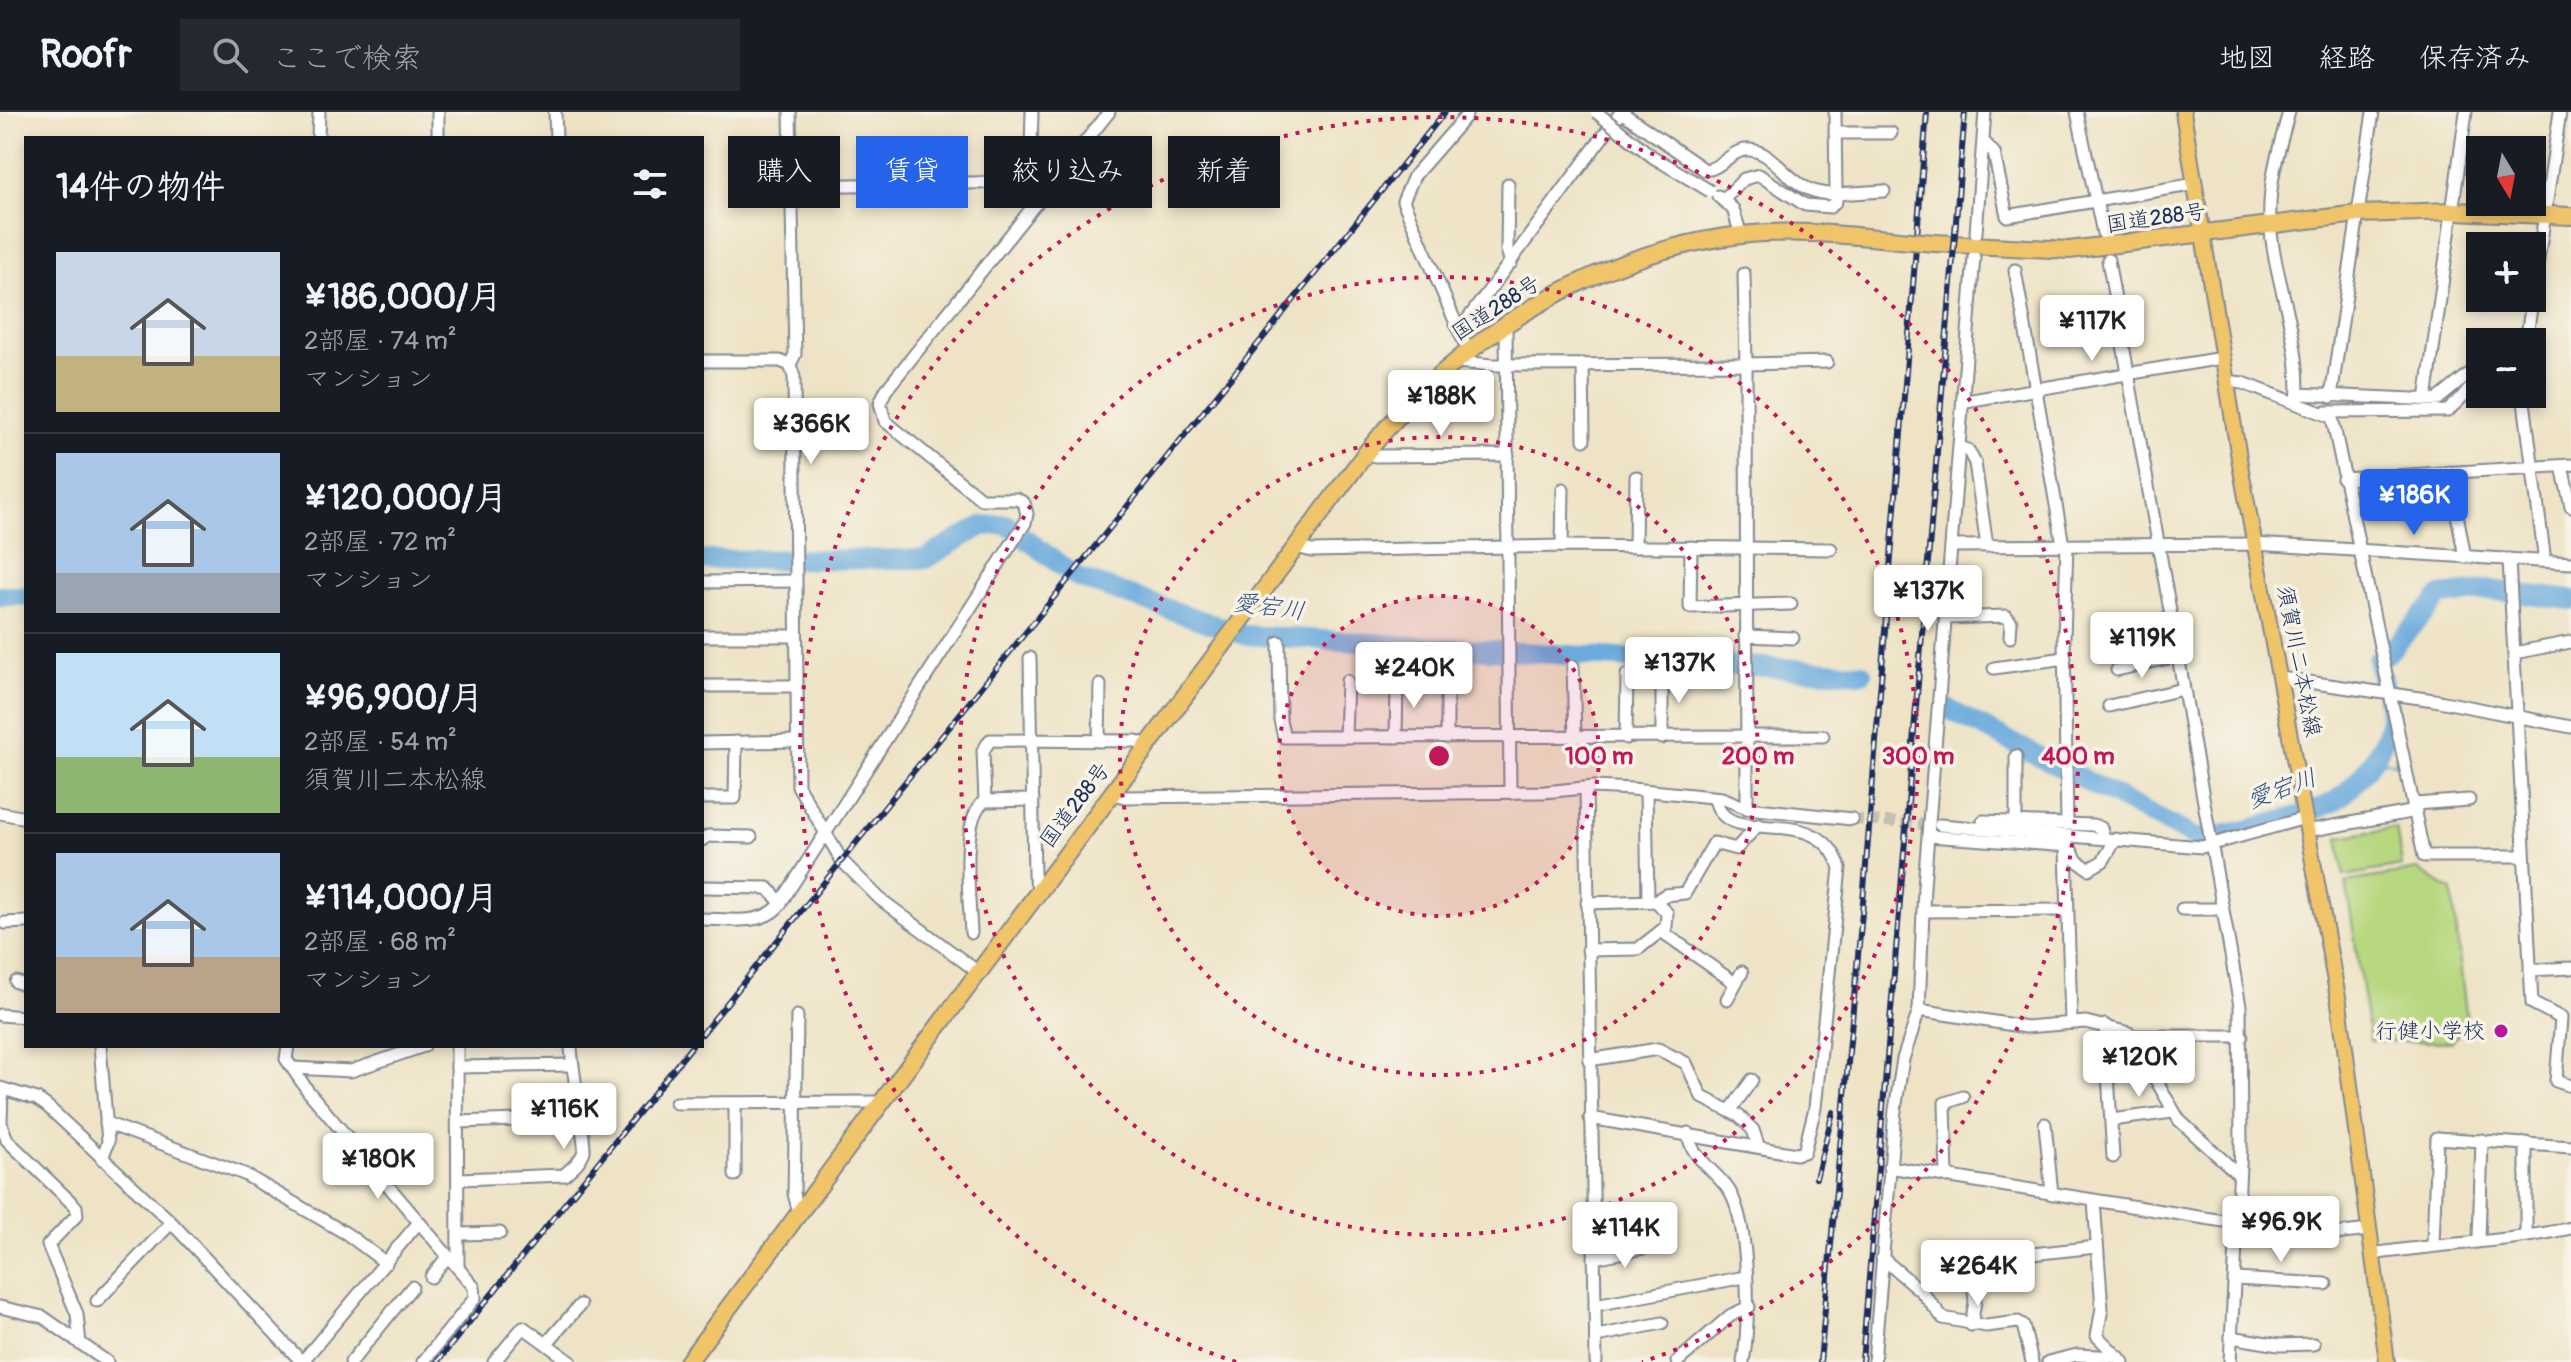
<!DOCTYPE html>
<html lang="ja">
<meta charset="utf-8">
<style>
body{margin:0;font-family:Pangolin,"Klee One",sans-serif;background:#242831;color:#f1f3f6;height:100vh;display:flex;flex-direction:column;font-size:30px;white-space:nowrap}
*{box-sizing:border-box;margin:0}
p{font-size:26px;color:#9ea1a6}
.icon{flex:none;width:44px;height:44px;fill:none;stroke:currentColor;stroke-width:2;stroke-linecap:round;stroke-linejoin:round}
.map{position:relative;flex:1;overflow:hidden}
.drawer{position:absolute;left:24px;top:24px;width:680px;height:912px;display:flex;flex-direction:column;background:#171b24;border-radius:0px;box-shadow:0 4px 12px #0003}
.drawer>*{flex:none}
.guide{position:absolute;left:728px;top:24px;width:760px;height:72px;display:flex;gap:16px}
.needle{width:52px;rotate:170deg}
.fabs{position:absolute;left:2466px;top:24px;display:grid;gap:16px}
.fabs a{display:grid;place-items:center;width:80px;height:80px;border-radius:0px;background:#171b24;box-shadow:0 4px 12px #0003;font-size:40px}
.price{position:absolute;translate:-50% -68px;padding:0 18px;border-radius:8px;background:#fff;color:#222;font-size:26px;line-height:52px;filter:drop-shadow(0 2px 4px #0008)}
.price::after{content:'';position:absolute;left:50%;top:48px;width:24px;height:18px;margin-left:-12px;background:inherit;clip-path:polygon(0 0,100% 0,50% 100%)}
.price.current{background:#2563eb;color:#fff}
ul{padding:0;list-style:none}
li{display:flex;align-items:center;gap:24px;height:200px;padding:0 32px}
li+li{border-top:2px solid #363941}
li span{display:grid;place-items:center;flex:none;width:224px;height:160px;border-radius:0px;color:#555}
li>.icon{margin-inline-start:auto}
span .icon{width:96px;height:96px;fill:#fffc;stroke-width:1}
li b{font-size:34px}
h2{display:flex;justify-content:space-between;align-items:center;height:96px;padding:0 32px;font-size:34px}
.tag{padding:0 28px;border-radius:0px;background:#171b24;box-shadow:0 4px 12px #0003;font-size:28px;line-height:72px}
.tag.current{background:#2563eb;color:#fff}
header{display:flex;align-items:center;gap:48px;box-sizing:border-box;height:112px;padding:0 40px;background:#171b24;border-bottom:2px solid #363941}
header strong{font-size:38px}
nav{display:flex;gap:44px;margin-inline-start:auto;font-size:28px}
.search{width:560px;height:72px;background:#242831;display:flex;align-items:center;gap:20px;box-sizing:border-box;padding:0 28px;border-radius:0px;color:#9ea1a6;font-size:30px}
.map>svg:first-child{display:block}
</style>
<header>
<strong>Roofr</strong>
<div class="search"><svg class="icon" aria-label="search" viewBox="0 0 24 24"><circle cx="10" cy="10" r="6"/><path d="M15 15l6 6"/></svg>ここで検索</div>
<nav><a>地図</a><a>経路</a><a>保存済み</a></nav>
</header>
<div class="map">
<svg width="2571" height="1250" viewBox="0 0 2571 1250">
<rect width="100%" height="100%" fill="#f7f3e8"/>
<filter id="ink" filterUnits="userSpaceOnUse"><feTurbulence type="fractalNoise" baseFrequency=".0125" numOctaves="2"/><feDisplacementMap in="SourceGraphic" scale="16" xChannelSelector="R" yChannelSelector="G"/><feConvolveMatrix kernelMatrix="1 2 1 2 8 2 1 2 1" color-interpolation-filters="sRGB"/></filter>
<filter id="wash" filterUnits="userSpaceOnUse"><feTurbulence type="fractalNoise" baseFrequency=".006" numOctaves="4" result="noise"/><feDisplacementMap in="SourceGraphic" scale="32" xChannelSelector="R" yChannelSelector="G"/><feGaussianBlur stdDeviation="1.8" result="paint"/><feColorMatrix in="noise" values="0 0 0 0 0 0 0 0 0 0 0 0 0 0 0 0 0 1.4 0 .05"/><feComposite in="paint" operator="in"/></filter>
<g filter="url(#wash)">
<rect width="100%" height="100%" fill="#eee3c5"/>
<g fill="#b8d880" stroke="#6a846f" stroke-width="2">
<path d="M2396,716l6,38 -58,10 -6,-39z"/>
<path d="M2418,758l34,21 15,132 -15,19 -82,-1 -24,-159z"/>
</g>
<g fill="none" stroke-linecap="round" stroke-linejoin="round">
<path stroke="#6aaadd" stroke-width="3" d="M2371,646l24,5"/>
<g stroke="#6aaadd" stroke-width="20">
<path d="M702,448l223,-1 57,-33 24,-2 72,54 166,57 618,38"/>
<path d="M0,484h26"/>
<path d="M1948,597l248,129c27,0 123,-24 143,-40 19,-14 44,-48 49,-71 5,-19 -7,-48 -11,-67l11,-7 53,-57 50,-6 80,10"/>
</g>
</g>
</g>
<g filter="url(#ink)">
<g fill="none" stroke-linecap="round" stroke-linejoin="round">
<path stroke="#c4bfb0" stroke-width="11" stroke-dasharray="11 5.5" stroke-linecap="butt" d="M1852,707l83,6"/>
<defs>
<g id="minor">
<path d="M555,0l1,26"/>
<path d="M790,0l5,242 -5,11 4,12 4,409 44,75 38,38 98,73"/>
<path d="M1032,0l-2,76 7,15"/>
<path d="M1621,0l84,58c17,-1 27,-22 45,-20 31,3 39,46 86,44v7l-6,6 -25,-2 -46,-30 -15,4 -21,21"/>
<path d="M1835,0l1,82 48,-3"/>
<path d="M2077,0l26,121"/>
<path d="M2289,0c-10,36 -21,71 -19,109 4,62 33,119 27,182"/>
<path d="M1466,4l-52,60 -11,25 65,150"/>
<path d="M1835,21h56"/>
<path d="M318,26l1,-26"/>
<path d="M438,26v-26"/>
<path d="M1984,30l10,11 13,63 189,-32"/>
<path d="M1508,72l-1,66 4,13"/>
<path d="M791,74l239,-4"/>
<path d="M1718,84l15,13 8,26"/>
<path d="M1976,121l9,-121"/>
<path d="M2108,148l132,746 1,140 -11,216"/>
<path d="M2015,158l48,275"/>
<path d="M1744,162l2,90 81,-2"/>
<path d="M1506,212l4,468"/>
<path d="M1459,219l162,-219"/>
<path d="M2526,230l34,-230"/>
<path d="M702,249h78l10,4"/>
<path d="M1455,250l38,3 253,-1 1,444"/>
<path d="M1583,252l1,76"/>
<path d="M2226,269l17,2 89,34 92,439h99"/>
<path d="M2298,282l139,6 32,-26 11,-2"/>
<path d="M2523,282l21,160 -2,7"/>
<path d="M2331,285l42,-285"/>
<path d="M2426,288l40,-288"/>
<path d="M1966,289l256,-43"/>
<path d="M2326,300l122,-1 25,-25 7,-2"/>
<path d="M1961,336l7,2 7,13 12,83"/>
<path d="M1366,341l9,3 133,-1"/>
<path d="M2562,354l9,41"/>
<path d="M2449,360l16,85"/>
<path d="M2343,367l228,-14"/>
<path d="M2067,433l-3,92 3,187"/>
<path d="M1562,434l1,-57"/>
<path d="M1952,434l302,-2 317,19"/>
<path d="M1296,435l16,4 250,-5 269,3"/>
<path d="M1635,435l1,-70"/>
<path d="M1691,435l-1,60 101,-3"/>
<path d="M2509,447l23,444 29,15 -5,63 15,5"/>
<path d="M702,470l92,-1"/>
<path d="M1947,506l59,-2 5,6 -1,15"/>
<path d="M702,524h92"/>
<path d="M1745,524l48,2"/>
<path d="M1279,530l1,78 4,17 539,-1"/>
<path d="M2514,541l57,-11"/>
<path d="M1030,546l4,217 5,15"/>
<path d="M1573,554l2,72"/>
<path d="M1994,556l71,-10"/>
<path d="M2117,558l60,-14"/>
<path d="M2280,566l154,22 137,27"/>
<path d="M702,574h93"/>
<path d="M2109,594l74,-17"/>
<path d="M1345,625l2,-56"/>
<path d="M1396,625l1,-54"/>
<path d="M1447,625v-49"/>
<path d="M1626,626l1,-63"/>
<path d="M1662,626v-67"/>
<path d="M1099,629l1,-56"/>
<path d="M702,631l94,-2"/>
<path d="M2016,644v66"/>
<path d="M1586,677l10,573"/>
<path d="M1646,679l2,110"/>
<path d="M1112,682l13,3 419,-5 50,-5 38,2 90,9 25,10 105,11"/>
<path d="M702,686h33l1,-56"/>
<path d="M985,689l-2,-50 7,-11 146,1 13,4"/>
<path d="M2415,692l54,-4"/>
<path d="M0,701l26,5"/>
<path d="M1983,709l110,4 8,3 3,10"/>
<path d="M1940,713l262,22 103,-29"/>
<path d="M2307,719l109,-20"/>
<path d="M1929,724l140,10 8,15 12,8 14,-8 13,-22"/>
<path d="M702,728l6,-4 43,1"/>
<path d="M2066,734l5,176"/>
<path d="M702,775l66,1 13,15"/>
<path d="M1656,789l9,-6 20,-2 29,-50 22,6 22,-24"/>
<path d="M1587,791l69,-2 11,12 -1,14 -28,22 -50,1"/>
<path d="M2182,797h39"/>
<path d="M1924,799l142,-1"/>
<path d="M702,807c25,0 58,7 76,-12l247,-384 2,-9 -3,-11 -7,-4h-36l-96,-78 -5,-18 6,-13 223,-278"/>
<path d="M5,811l21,-1"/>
<path d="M1661,819l74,52"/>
<path d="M971,821c-1,-30 -12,-116 14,-132l48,-1"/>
<path d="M2530,858l41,-2"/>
<path d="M16,870l10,3"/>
<path d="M1727,887l15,-27"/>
<path d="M1919,898l107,17 60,-5 43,11 50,87 60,55"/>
<path d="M0,903l26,2"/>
<path d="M797,904l-3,178 5,18"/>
<path d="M2105,913l8,132"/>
<path d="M2134,924h108"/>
<path d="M100,934l8,96 -6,17"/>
<path d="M288,934l-2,13 22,32 166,196 1,11 -52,64"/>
<path d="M457,934l1,222"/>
<path d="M1589,948l69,-11 28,14 16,34 37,19 14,14 5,15"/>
<path d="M457,955l115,-2"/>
<path d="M293,956l58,3 73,-25"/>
<path d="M0,976l37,11 10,7 123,115 132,141 117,-140"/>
<path d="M2,977l-1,34 6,17 69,67 1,8 -29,30 29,69 3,30"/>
<path d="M676,991l204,-1"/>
<path d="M1730,999l22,-31"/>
<path d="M1590,1006l206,36 8,-2 11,-44 25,-240c-22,-71 -116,-15 -125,-70"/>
<path d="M2111,1008l62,-8"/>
<path d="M458,1010l120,-4"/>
<path d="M106,1011l138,51 103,60 39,29"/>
<path d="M2045,1012l7,70"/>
<path d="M1688,1021c2,25 30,39 42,59 20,35 20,131 13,170"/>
<path d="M1889,1055l427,69 54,-6"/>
<path d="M735,1063v-71"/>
<path d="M1947,1065l-2,-74 18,-6"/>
<path d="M459,1067l105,-4c8,-7 17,-14 20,-24 2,-6 -13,-87 -13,-105"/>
<path d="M2094,1089l8,107 -5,28 26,26"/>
<path d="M460,1122l40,-1"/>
<path d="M2526,1124v-93"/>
<path d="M2479,1128l3,-100"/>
<path d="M2433,1132l4,-106 134,9"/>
<path d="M2373,1142c66,-11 133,-11 198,-26"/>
<path d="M1594,1146l55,-11"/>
<path d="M1882,1146l39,33 22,27 43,8 32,-4 5,3 9,37"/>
<path d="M431,1165l17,-21"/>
<path d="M2235,1167l91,5"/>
<path d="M97,1189l74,-78"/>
<path d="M1595,1193l150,-28"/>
<path d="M0,1195l43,10 64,45"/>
<path d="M1971,1213l4,-23 -3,-34 6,-8 118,-13"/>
<path d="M1597,1224l65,-13"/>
<path d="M2231,1225l48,8 35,-1"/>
<path d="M547,1231l33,-38"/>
<path d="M351,1250l61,-75"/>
<path d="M494,1250l29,-35 48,35"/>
<path d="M1677,1250l54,-47 18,-8"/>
<path d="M1874,1250l21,-252 8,-51 16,-49 5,-124 50,-629"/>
<path d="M2048,1250l29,-7 42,2"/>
</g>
<path id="major" d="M2183,0l58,358 98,533 48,359"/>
<g id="highway">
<path d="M1935,131l134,7 288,-36 97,-3 117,5"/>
<path d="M688,1250l678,-909c91,-114 228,-201 375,-218 52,-6 105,0 158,5"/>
</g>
</defs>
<use href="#minor" stroke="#848992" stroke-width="15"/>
<use href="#major" stroke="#848992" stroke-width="18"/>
<use href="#highway" stroke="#848992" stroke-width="20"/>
<use href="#minor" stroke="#fff" stroke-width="11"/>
<use href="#major" stroke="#f0c469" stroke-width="14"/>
<use href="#highway" stroke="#f0c469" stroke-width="16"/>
<defs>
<g id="rail">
<path d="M702,922l743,-922"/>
<path d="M1816,1066l17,-66"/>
<path d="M437,1250l255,-316"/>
<path d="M1820,1250l43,-460 64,-790"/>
<path d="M1862,1250l103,-1250"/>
</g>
</defs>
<use href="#rail" stroke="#1b2f5e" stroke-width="6"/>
<use href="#rail" stroke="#f7f3e8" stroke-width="3" stroke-dasharray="9" stroke-linecap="butt"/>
<defs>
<path id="minor-bridge" d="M1596,0l57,45 57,34"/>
<path id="highway-bridge" d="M1899,128l36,3"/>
</defs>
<use href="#minor-bridge" stroke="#848992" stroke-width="15" stroke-linecap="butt"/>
<use href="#highway-bridge" stroke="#848992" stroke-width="20" stroke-linecap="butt"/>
<use href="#minor-bridge" stroke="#fff" stroke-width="11"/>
<use href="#highway-bridge" stroke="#f0c469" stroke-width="16"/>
</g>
</g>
<circle cx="1439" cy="644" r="160" fill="#c2185b" fill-opacity=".12"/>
<g fill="none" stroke="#c2185b" stroke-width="4" stroke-dasharray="4 8">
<circle cx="1439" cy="644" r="160"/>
<circle cx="1439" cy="644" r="319"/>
<circle cx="1439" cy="644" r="479"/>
<path d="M1236 1250A639 639 0 1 1 1642 1250"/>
</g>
<circle fill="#b5179e" stroke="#f7f3e8" stroke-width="3" cx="2501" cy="919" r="8"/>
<g text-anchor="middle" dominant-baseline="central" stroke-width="7" stroke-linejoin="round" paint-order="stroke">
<g font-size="22" fill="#1b2f5e" stroke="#f7f3e8">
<text transform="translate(2156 106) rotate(-8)">国道288号</text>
<text transform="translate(1496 196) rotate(-33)">国道288号</text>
<text transform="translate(2299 549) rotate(79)">須賀川二本松線</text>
<text transform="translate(1075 693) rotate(-53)">国道288号</text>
</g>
<g font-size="22" fill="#1b2f5e" stroke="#f7f3e8" text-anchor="end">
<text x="2485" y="919">行健小学校</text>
</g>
<g font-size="24" font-style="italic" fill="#335484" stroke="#f7f3e8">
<text transform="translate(1269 495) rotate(8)">愛宕川</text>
<text transform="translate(2282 677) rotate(-20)">愛宕川</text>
</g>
</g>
<circle cx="1439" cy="644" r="12" fill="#c2185b" stroke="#f7f3e8" stroke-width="4"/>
<g font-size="24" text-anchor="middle" font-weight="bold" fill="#c2185b" stroke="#f7f3e8" stroke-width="7" stroke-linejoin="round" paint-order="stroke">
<text x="1599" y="652">100 m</text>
<text x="1758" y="652">200 m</text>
<text x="1918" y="652">300 m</text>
<text x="2078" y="652">400 m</text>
</g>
</svg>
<div class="fabs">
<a><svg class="needle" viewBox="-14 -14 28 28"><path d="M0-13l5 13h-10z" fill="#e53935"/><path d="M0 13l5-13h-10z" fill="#9ea1a6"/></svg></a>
<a>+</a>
<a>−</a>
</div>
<b class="price" style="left:2092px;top:251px">¥117K</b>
<b class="price" style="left:1441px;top:326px">¥188K</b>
<b class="price" style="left:811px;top:354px">¥366K</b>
<b class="price current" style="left:2414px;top:425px">¥186K</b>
<b class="price" style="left:1928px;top:521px">¥137K</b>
<b class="price" style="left:2142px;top:568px">¥119K</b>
<b class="price" style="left:1679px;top:593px">¥137K</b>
<b class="price" style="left:1414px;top:598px">¥240K</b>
<b class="price" style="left:2139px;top:987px">¥120K</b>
<b class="price" style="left:564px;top:1039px">¥116K</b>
<b class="price" style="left:378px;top:1089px">¥180K</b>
<b class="price" style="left:2281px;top:1152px">¥96.9K</b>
<b class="price" style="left:1625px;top:1158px">¥114K</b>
<b class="price" style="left:1978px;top:1196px">¥264K</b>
<div class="guide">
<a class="tag">購入</a>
<a class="tag current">賃貸</a>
<a class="tag">絞り込み</a>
<a class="tag">新着</a>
</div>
<section class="drawer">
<h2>14件の物件<svg class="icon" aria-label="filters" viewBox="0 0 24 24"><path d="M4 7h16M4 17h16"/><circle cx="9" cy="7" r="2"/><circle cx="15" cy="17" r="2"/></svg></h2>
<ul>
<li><span style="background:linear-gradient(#c9d6e8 65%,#c2b280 0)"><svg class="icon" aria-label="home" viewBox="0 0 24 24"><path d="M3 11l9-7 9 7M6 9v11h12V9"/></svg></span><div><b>¥186,000/月</b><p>2部屋 · 74 m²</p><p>マンション</p></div></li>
<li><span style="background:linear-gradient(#a9c7e8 75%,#9aa5b1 0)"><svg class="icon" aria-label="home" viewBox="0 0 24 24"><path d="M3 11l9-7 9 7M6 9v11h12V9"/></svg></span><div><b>¥120,000/月</b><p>2部屋 · 72 m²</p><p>マンション</p></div></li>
<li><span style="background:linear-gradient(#bfe0f5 65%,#8fb573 0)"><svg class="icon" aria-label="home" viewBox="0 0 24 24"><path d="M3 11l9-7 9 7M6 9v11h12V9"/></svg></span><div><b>¥96,900/月</b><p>2部屋 · 54 m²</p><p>須賀川二本松線</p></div></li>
<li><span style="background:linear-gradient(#a9c7e8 65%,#b9a48a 0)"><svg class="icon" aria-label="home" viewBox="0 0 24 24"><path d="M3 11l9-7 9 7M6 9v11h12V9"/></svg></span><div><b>¥114,000/月</b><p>2部屋 · 68 m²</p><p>マンション</p></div></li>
</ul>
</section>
</div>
